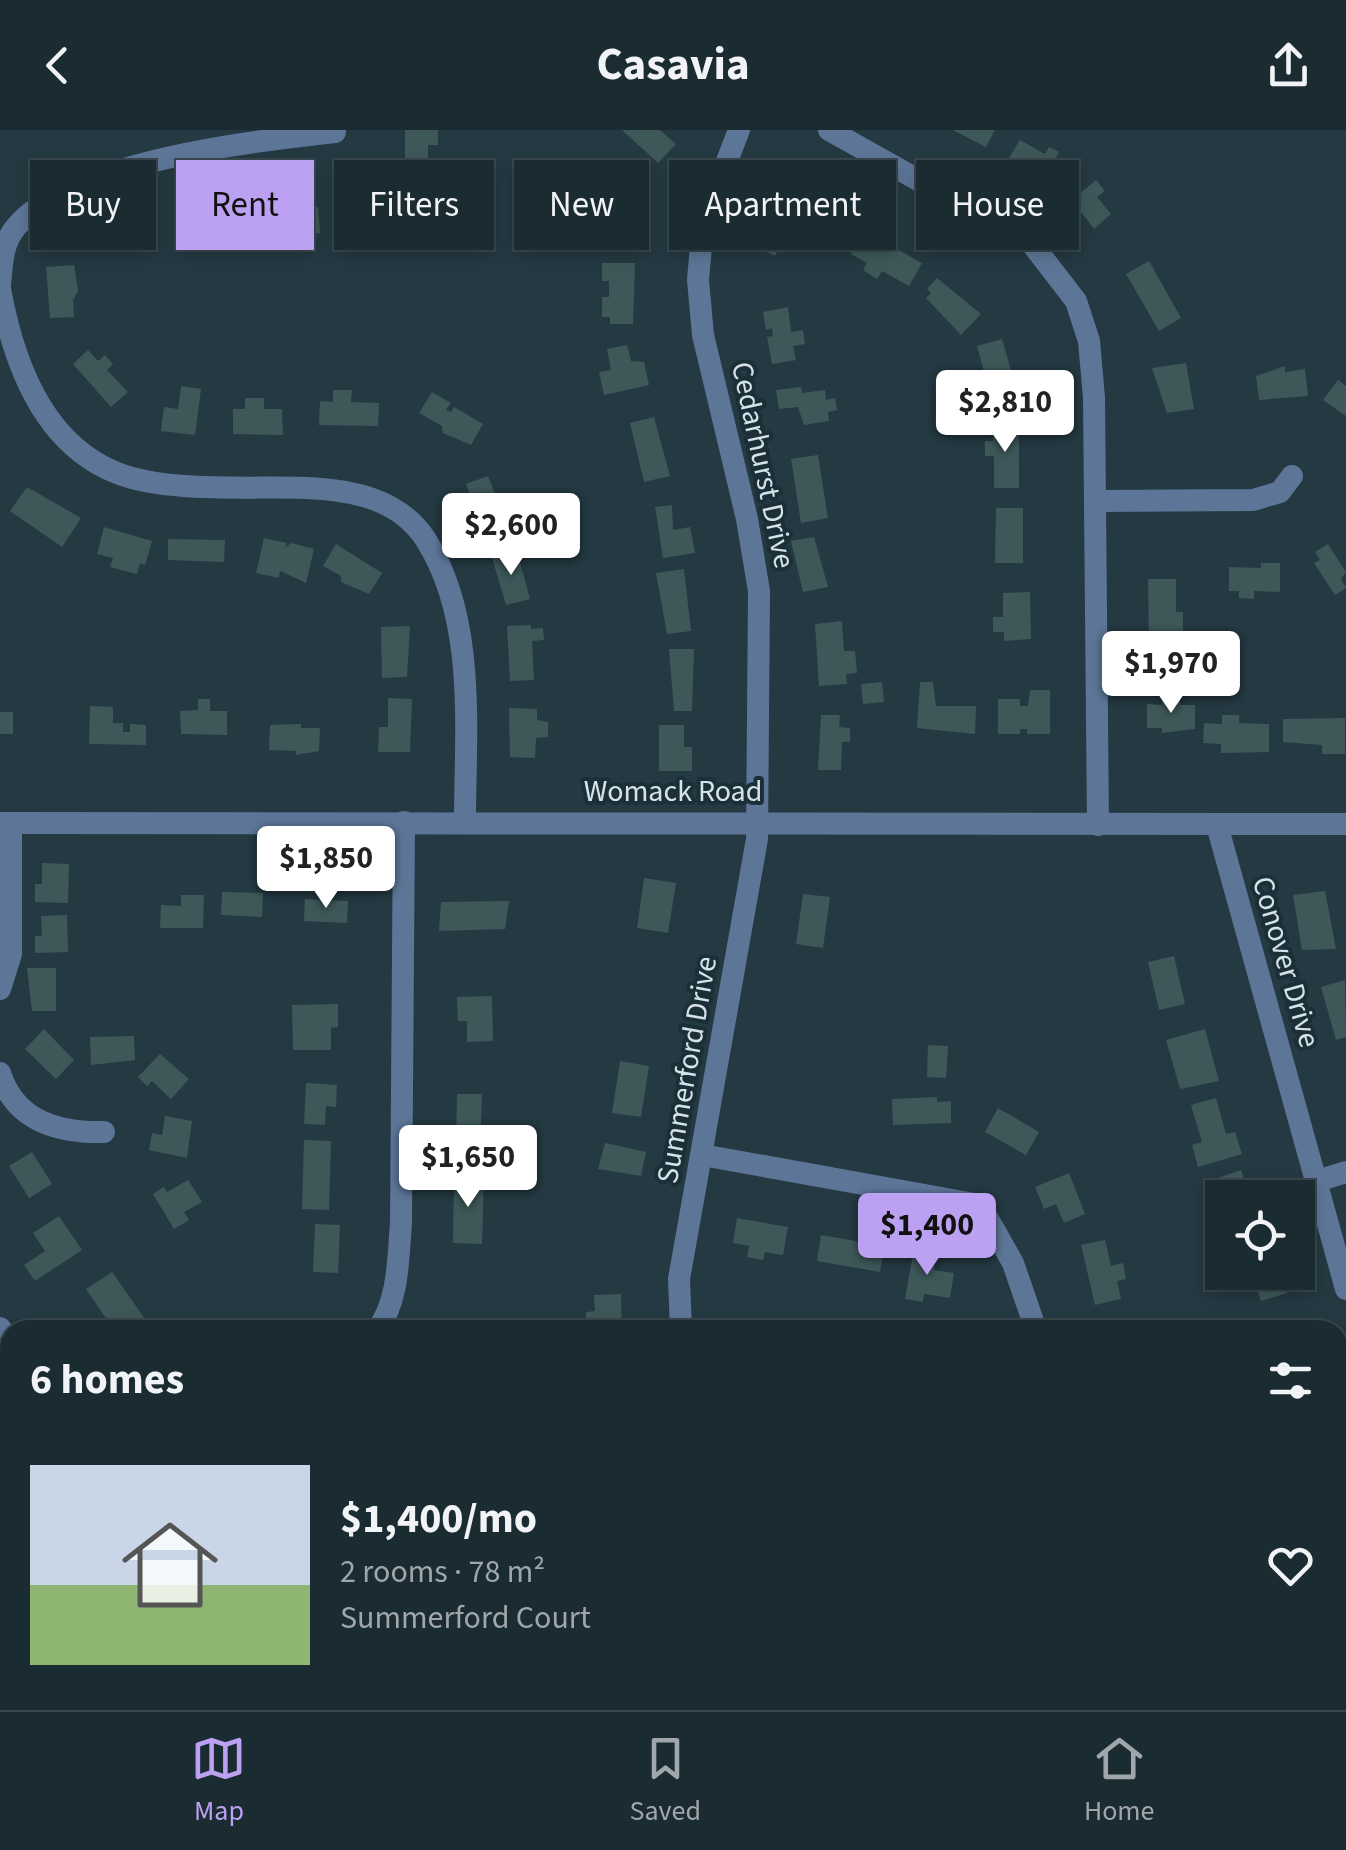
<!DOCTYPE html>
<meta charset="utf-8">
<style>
body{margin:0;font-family:"Source Sans 3",sans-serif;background:#24333a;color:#f1f3f6;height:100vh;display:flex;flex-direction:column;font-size:38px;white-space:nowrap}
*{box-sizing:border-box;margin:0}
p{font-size:32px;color:#a0a7ac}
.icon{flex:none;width:55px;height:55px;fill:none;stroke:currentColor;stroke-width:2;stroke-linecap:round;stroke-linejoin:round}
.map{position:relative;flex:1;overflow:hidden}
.drawer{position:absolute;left:0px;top:1190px;width:1348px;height:390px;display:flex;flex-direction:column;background:#1b2b32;border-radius:30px 30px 0 0;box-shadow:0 5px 15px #0003,0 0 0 2px #39474d}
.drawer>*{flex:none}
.banner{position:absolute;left:30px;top:30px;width:1288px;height:90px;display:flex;gap:20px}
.controls{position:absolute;left:1205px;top:1050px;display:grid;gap:20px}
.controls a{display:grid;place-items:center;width:110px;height:110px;border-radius:0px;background:#1b2b32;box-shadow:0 5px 15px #0003,0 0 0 2px #39474d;font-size:50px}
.price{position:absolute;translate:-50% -85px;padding:0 22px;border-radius:10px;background:#fff;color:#222;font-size:32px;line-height:65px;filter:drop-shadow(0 2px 5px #0008)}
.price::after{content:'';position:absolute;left:50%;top:60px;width:30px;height:22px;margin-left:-15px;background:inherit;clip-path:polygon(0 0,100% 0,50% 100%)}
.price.active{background:#bca0f2;color:#111}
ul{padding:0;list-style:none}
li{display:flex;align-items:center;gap:30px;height:250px;padding:0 30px}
li span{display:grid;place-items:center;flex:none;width:280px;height:200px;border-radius:0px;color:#555}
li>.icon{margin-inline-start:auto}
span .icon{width:120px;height:120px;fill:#fffc;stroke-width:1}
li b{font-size:42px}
h2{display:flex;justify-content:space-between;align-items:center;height:120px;padding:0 30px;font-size:42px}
.chip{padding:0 35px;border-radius:0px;background:#1b2b32;box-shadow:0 5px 15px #0003,0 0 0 2px #39474d;font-size:35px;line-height:90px}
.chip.active{background:#bca0f2;color:#111}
header{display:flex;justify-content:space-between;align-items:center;height:130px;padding:0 30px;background:#1b2b32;font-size:45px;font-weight:700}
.dock{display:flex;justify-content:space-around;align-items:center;height:140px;border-top:2px solid #39474d;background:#1b2b32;font-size:28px;color:#a0a7ac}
.dock a{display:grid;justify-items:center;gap:5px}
.dock .active{color:#bca0f2}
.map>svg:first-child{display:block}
</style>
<header><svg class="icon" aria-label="back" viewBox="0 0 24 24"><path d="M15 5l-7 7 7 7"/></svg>Casavia<svg class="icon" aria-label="share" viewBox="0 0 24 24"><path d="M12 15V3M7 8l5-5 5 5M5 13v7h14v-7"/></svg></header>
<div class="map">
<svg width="1346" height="1580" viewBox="0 0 1346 1580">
<rect width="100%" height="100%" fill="#243942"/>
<g fill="#3e5859">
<path d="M405,0h33v15h-10v25l-23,1z"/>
<path d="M622,0h38l16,14 -18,19z"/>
<path d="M953,0h42l-9,17z"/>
<path d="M1020,10l25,14 4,-7 10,5 -17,31 -27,-15 3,-5 -9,-5z"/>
<path d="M1096,50l9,11 -8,6 14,17 -17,15 -22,-29z"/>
<path d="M783,57l22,13 -9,17 9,5 -9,16 -9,-4 -12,22 -24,-12z"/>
<path d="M281,60l2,20 35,-3 2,26 -25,2 1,12 -19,1 -1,-11 -11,1 -3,-47z"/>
<path d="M618,60l25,6 -8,43 -26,-5z"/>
<path d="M392,65l11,27 -28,11 4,9 -17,7 -4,-10 -8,4 -10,-26z"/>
<path d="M198,70l2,14 38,-3 3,22 -59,5 -5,-35z"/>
<path d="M154,77l4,24 -21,7 -25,1 -4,-24z"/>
<path d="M864,101l58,32 -13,23 -27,-15 -5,8 -14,-9 4,-7 -16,-9z"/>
<path d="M1149,131l32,57 -22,13 -33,-57z"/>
<path d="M602,133h33l-2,61h-23v-7h-8v-20h7v-16h-7z"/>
<path d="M74,135l4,26 -5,9 1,17 -24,1 -4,-51z"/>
<path d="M937,148l44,36 -20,21 -35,-37 5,-5 -4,-4z"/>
<path d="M788,177l3,25 12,-2 2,14 -12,2 3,14 -24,4 -5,-27 6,-1 -1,-8 -6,2 -3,-18z"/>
<path d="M1002,209l18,63 -26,7 -17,-63z"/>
<path d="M627,215l4,16 13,1 5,23 -45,10 -5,-23 12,-2 -4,-21z"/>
<path d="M88,220l10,11 7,-6 8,9 -6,6 21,22 -17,15 -38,-43z"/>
<path d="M1186,233l8,46 -27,4 -15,-45z"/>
<path d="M1285,236v6l20,-3 3,27 -49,4 -3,-24z"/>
<path d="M1338,250l8,6v30l-23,-16z"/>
<path d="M181,256l20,3 -6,46 -34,-4 3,-24 14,2z"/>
<path d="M801,257l1,6 23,-3 1,10 9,-2 2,12 -9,2 1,9 -25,4 -6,-18 -19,2 -3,-19z"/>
<path d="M333,260h19l-1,12 28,1 -1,23 -59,-1 1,-24 13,1z"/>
<path d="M432,262l19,11 -5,7 5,2 3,-5 29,17 -12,21 -28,-12 -1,-7 -23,-13z"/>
<path d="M245,268h19v11h18l1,26 -50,-1v-25h12z"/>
<path d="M654,287l16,59 -26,6 -14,-59z"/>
<path d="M993,293h26v65h-25v-32h-9v-15h8z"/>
<path d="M818,325l10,63 -27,5 -10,-64z"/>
<path d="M488,346l21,53 -22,8 -21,-53z"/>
<path d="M27,357l54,31 -19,29 -52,-36z"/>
<path d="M672,375l1,25 17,-3 5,26 -32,5 -8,-51z"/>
<path d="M996,378h27v55h-28z"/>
<path d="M104,397l48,14 -7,24 -5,-2 -3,11 -27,-7 3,-9 -16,-4z"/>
<path d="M814,407l14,50 -25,5 -12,-51z"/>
<path d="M264,408l23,5 -2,5 6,-5 23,6 -8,34 -26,-12 -1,7 -23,-5z"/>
<path d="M168,409l57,1 -1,22 -56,-2z"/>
<path d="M336,414l46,29 -13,21 -28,-12v-6l-18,-10z"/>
<path d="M1328,414l18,28 -5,7 5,9 -11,7 -21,-32 6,-3 -5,-8z"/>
<path d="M517,421l13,48 -24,6 -14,-47z"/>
<path d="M1261,433h19v29l-26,-1v8l-15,-1v-7h-10v-24l32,1z"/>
<path d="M684,439l7,62 -24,3 -11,-61z"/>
<path d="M1148,449h28v33h7v24h-8v8h-26z"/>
<path d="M1030,462l1,47 -27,2v-9h-11v-15h10v-24z"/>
<path d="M842,491l2,30h11l2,22 -11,1 1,10 -28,2 -4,-62z"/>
<path d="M531,495v4l12,-1 1,12 -12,1 2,39 -24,1 -3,-55z"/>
<path d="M410,496l-3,51 -25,1 -1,-51z"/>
<path d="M669,519h25l-2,62h-18z"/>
<path d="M882,552l2,20 -21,2 -2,-20z"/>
<path d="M920,552h13l3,24h40l-1,28 -58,-6z"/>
<path d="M1030,560h20v44h-23v-5h-7v5h-22v-35h22v7h8z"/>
<path d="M1162,567h18v8h15v24l-33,4v-5h-15v-24l15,1z"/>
<path d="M388,568l24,1 -2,53h-32l1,-25h9z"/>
<path d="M198,569h12v12h17v24l-46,-1 -1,-23 18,-1z"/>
<path d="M90,576l23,1v16h10v9h7v-8l16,1v20l-57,-1z"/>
<path d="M509,578l28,1v11l11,2v15l-12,1 -1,20 -25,-1z"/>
<rect x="0" y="582" width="13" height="22"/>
<path d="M821,585h19l-1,12 11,1v14h-8l-1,28h-23z"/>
<path d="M1222,585h17v8l30,1v28l-48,1v-9l-18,-1 1,-20 18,1z"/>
<path d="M1345,588v36h-23v-9l-39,-3v-23z"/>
<path d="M301,594v4h19l-1,23 -23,4v-4l-27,-1 1,-25z"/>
<path d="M659,595h25v22h8v24h-33z"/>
<path d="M42,733l27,1 -1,39 -33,-1v-18h7z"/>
<path d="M644,748l32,5 -8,50 -31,-5z"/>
<path d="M1325,761l11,58 -34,1 -9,-55z"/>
<path d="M222,762l41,1 -1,24 -41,-2z"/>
<path d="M803,764l27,3 -7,51 -27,-4z"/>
<path d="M181,765h23l-1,33h-43l1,-23 20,1z"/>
<path d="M305,769l43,2 -1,22 -43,-2z"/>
<path d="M509,771l-4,28 -66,2 2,-29z"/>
<path d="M67,785l1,37 -33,1v-17h7l-1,-20z"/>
<path d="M1174,826l11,48 -26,6 -11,-48z"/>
<path d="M27,838h29v43h-24z"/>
<path d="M1345,850l1,57 -10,3 -15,-53z"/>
<path d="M492,866l1,45 -26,1v-21h-9l-1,-24z"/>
<path d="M338,874v23l-7,1v22h-38l-1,-45z"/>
<path d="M44,899l30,31 -18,19 -31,-30z"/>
<path d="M1205,899l14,52 -39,8 -14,-49z"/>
<path d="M134,906l1,24 -44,5 -1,-28z"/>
<path d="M928,915l20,1 -2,32 -19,-1z"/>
<path d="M160,924l29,25 -18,20 -19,-18 -5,5 -9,-9z"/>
<path d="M620,931l29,5 -8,51 -29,-4z"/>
<path d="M306,953l31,2 -1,22 -10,-1 -1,19 -21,-1z"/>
<path d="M457,964h25l-2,51 -24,-1z"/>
<path d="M937,967v5l14,-1v22l-58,2 -1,-26z"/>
<path d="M1216,968l10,36 9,-2 7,22 -44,13 -6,-22 10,-3 -11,-37z"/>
<path d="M998,978l41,24 -13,23 -41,-23z"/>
<path d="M165,986l27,5 -5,37 -38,-8 3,-17 10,2z"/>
<path d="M304,1010l27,1 -2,69 -27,-1z"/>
<path d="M605,1013l41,9 -5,24 -43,-7z"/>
<path d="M32,1022l20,32 -23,14 -20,-32z"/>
<path d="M1241,1040l9,28h-29l-6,-19z"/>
<path d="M1069,1043l16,41 -21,9 -8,-19 -12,5 -9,-22z"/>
<path d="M454,1047h30l-2,67 -29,-1z"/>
<path d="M188,1050l14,22 -18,10 5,8 -15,9 -21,-35 11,-7 3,5z"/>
<path d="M59,1086l23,34 -47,31 -11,-16 21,-14 -12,-18z"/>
<path d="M737,1088l51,9 -5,28 -18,-3 -2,8 -16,-3 2,-11 -16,-3z"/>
<path d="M315,1094l25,1 -2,48 -25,-1z"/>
<path d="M821,1105l64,11 -5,26 -63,-11z"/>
<path d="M1105,1110l6,26 12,-3 3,16 -9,2 4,18 -26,6 -14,-60z"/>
<path d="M914,1118l23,4 -3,18 20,3 -4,25 -26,-4 -1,8 -18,-3z"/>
<path d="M112,1142l33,47 -17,11h-14l-28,-41z"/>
<path d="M1252,1142h28l7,21 -26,8z"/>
<path d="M621,1164l1,36 -36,-2v-16l9,-1 -1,-16z"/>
<path d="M752,1570h39l4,10h-38z"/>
</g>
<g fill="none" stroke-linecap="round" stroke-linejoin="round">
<g stroke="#5d7698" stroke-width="22">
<path d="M829,0l203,114 44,57 13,40 5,57 4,427"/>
<path d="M0,155c2,-20 2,-42 16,-58 54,-65 236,-86 319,-95"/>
<path d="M0,159c13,72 43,155 117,184 50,20 134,13 189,15 45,2 93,10 120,52 51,80 39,191 39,282"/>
<path d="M1096,371l157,-1 27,-8 12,-16"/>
<path d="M0,693l1346,1"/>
<path d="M1217,695l129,464"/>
<path d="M0,859l11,-35v-131"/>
<path d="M0,943c15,48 58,60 104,59"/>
<path d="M702,1025l278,50 33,58 23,67"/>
<path d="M1317,1051l29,-9"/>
<path d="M0,1198l10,14"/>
<path d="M377,1200c22,-29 21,-72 24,-107l3,-401"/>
<path d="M681,1200l-2,-51 78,-440 2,-248 -12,-72 -44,-184 -5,-55 5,-57 36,-93"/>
<path d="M1338,1390l8,-4"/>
<path d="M0,1470l10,-7"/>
<path d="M274,1570l8,10"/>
<path d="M854,1570l5,10"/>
<path d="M927,1580l15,-10"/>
</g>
</g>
<g text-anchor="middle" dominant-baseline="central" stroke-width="8" stroke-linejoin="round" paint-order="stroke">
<g font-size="30" fill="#d6e2e8" stroke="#1a2f38">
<text transform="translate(763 335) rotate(78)">Cedarhurst Drive</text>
<text x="673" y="661">Womack Road</text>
<text transform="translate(1286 832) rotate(74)">Conover Drive</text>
<text transform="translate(687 940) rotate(-80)">Summerford Drive</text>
</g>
</g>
</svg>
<div class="controls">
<a><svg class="icon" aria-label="locate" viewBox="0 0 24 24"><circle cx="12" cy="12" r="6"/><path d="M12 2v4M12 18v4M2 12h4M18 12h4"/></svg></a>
</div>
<b class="price" style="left:1005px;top:325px">$2,810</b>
<b class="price" style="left:511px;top:448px">$2,600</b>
<b class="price" style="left:1171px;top:586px">$1,970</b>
<b class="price" style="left:326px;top:781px">$1,850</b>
<b class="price" style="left:468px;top:1080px">$1,650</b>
<b class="price active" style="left:927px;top:1148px">$1,400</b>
<div class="banner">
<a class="chip">Buy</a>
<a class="chip active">Rent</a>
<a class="chip">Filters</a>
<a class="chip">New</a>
<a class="chip">Apartment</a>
<a class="chip">House</a>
</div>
<section class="drawer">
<h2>6 homes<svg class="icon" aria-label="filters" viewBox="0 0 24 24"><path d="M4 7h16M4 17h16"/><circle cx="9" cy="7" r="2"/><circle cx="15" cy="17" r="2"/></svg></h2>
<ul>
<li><span style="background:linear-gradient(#c9d6e8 60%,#8fb573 0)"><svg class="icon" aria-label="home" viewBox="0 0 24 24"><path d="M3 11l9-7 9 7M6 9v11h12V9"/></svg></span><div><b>$1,400/mo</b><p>2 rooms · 78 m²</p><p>Summerford Court</p></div><svg class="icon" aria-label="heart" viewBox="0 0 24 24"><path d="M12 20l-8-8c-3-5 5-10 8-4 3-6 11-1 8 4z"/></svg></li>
</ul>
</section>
</div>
<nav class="dock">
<a class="active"><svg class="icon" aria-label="map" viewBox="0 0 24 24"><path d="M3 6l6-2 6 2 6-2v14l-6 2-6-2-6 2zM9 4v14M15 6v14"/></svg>Map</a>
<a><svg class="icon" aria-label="saved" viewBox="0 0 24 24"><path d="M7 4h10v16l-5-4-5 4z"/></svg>Saved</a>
<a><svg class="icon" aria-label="home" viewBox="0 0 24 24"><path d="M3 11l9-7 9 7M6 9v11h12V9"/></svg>Home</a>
</nav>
